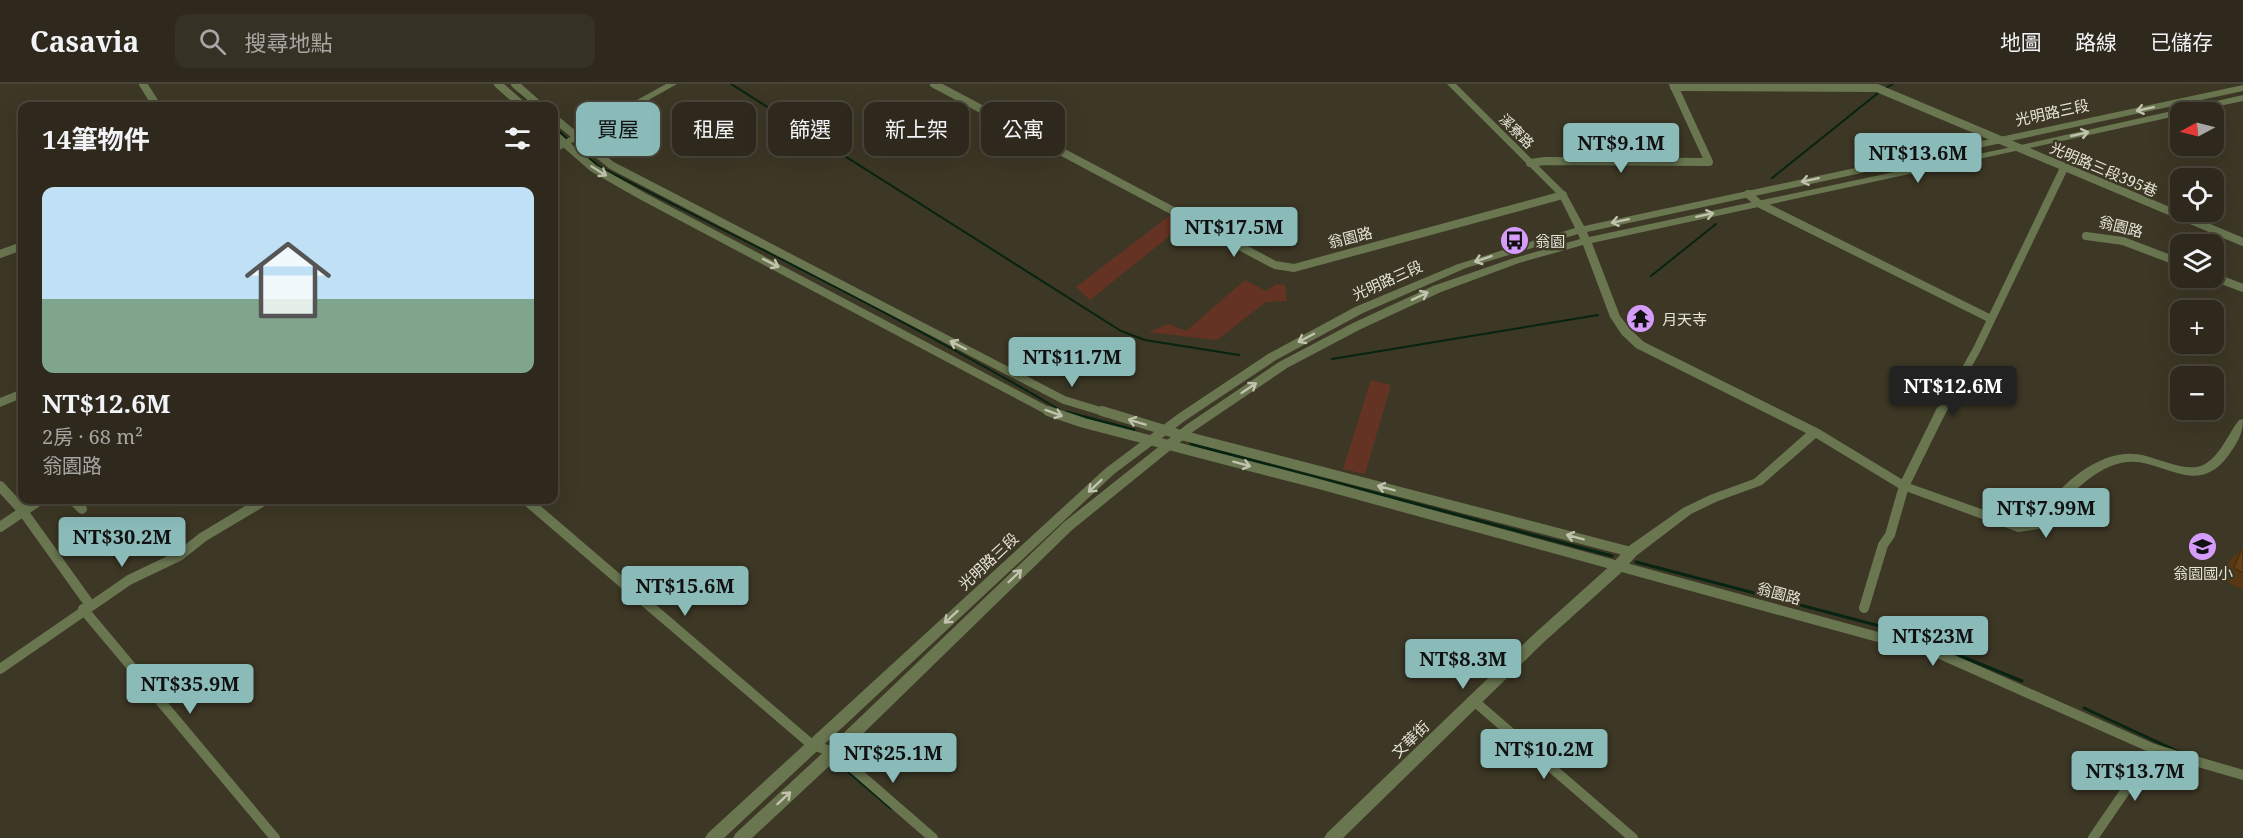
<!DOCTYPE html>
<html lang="zh-TW">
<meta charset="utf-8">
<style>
body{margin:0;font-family:"Noto Serif","Noto Sans TC",serif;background:#363125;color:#f1f3f6;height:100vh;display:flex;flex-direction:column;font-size:22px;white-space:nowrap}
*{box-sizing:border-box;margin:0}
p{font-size:20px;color:#a7a6a3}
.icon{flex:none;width:33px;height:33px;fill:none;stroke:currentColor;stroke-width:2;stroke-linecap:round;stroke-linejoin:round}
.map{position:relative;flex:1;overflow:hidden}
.sheet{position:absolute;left:18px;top:18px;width:540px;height:402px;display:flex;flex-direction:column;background:#2e291c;border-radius:12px;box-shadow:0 6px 24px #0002,0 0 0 2px #49453b}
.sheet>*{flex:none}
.hud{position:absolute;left:576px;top:18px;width:570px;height:54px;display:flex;gap:12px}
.needle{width:39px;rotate:263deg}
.tools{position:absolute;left:2170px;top:18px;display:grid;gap:12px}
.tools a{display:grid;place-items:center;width:54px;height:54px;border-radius:12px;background:#2e291c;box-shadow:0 6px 24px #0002,0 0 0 2px #49453b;font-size:30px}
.price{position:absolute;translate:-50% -51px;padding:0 14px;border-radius:6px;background:#8bbbb9;color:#111;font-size:20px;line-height:39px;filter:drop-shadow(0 2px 3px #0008)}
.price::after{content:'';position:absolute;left:50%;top:36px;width:18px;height:14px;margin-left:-9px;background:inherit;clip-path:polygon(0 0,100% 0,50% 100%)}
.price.selected{background:#222;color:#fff}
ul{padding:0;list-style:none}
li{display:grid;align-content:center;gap:12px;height:318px;padding:0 24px}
li span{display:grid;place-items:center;height:186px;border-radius:12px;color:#555}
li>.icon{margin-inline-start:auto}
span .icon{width:108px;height:108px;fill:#fffc;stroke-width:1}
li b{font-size:26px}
h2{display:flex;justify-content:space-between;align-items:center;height:72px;padding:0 24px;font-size:26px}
.pill{padding:0 21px;border-radius:12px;background:#2e291c;box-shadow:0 6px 24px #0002,0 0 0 2px #49453b;font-size:21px;line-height:54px}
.pill.selected{background:#8bbbb9;color:#111}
header{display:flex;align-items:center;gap:36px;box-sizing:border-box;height:84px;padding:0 30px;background:#2e291c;border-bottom:2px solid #49453b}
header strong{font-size:28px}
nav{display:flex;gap:33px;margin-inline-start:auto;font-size:21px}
.search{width:420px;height:54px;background:#363125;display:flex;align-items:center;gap:15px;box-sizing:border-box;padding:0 21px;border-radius:12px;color:#a7a6a3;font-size:22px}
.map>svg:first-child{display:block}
</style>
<header>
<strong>Casavia</strong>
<div class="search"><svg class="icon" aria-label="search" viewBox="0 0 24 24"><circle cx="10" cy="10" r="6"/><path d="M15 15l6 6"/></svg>搜尋地點</div>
<nav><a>地圖</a><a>路線</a><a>已儲存</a></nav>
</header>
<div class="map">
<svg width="2243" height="754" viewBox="0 0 2243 754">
<rect width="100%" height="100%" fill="#3d3725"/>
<g fill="#653324">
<path d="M1169,132l18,6 -97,78 -14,-13z"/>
<path d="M1245,196l21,11 10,-7 9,1 2,16 -21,1 -49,38 -69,-8 21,-8 17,7z"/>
<path d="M1371,296l20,5 -26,89 -22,-5z"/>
</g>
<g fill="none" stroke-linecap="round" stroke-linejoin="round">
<g stroke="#062411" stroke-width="2">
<path d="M731,0l390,247 24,9 94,15"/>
<path d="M1886,4l7,-4"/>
<path d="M520,9l14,13"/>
<path d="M554,42l13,13"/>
<path d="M574,62l26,21c154,79 311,155 460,243"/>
<path d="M1772,94l106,-85"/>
<path d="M1651,192l65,-52"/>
<path d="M1332,275l266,-44"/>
<path d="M1066,328l3,1"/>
</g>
<g stroke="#062411" stroke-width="3">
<path d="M1066,328l68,18"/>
<path d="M1191,360l421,112"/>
<path d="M1636,478l263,69 123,50"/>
<path d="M2084,624l95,44"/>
<path d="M842,682l49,42"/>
</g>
<g stroke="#697650" stroke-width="8">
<path d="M143,0l14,22"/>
<path d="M498,0l25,22"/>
<path d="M515,0l25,22"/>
<path d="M934,0l341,181 19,3 269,-73"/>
<path d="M1674,3l203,1 366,154"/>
<path d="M554,34l57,47 453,235 43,13"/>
<path d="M554,50l39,34 51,29 408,216"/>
<path d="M1530,79l15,-2 164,1 -36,-78"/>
<path d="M1748,110l10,9 233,116"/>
<path d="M2086,152l37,5 58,22"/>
<path d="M0,170l22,-8"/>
<path d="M2214,193l29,11"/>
<path d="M1941,329l36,-64 87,-181"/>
</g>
<g stroke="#697650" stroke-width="10">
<path d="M1048,327l36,12 235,61 621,170 214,95 89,26"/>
<path d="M1102,327l79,24 450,117"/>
<path d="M0,402l22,24 68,95"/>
<path d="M73,416l9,9"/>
<path d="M526,416l286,245 22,7 99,86"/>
<path d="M0,443l40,-27"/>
<path d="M1864,524l19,-63 7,-10 14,-49 37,-75"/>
<path d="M83,525l192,229"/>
<path d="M0,585l129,-89 50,-24 24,-19 62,-37"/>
<path d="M1474,617l159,137"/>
<path d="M2093,754l61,-89"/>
</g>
<g fill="#697650" fill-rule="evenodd">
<path d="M666,0h11l-123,69v-7z"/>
<path d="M1447,0h9l110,109 18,33 659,-141v6l-656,141 2,5 432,-92 222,-50v6l-52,11h-10v3l-589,128 28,73 10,13 14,13 175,87 89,54 110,39 19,-2c21,-35 66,-76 109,-64 16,4 38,15 55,10 18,-7 27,-32 38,-46l4,-1c0,16 -6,24 -15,37 -34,45 -68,-2 -107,7 -29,6 -61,40 -76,65l-27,4 -118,-43 -84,-51 -54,47 -44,16 -27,13 -55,42 -13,15 -79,71 -201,196h-19l3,-5 207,-199 79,-71 13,-15 57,-40 27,-13 44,-16 52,-46 -170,-85 -14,-13 -12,-18 -27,-72 -64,18 -78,29 -80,37 -74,39 -93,63 -122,99 -233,227 -87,81h-19l3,-5 93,-86 235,-225 122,-97 93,-63 74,-39 80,-37 78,-27 69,-20 -2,-5 -112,34 -103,45 -87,47 -90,60 -72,54 -390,364h-19l3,-5 398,-365 72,-54 90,-60 87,-47 103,-43 117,-36 -16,-32z"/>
<path d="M22,305v9l-22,9v-9z"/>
</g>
</g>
<path fill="#583813" d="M2241,466l2,1v39l-22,-11 8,-18z"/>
<path fill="#664116" stroke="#472e0f" stroke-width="1.5" d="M2241,466l2,1v22l-9,-5z"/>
<defs><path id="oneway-shaft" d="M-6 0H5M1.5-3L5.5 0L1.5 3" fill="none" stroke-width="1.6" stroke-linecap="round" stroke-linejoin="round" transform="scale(1.5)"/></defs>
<g stroke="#c1c3af">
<use href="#oneway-shaft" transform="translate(2145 25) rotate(168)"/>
<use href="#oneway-shaft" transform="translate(2080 50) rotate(-13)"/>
<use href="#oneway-shaft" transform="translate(599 87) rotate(32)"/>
<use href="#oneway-shaft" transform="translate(1810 96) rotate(168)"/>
<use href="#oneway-shaft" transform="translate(1705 131) rotate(-12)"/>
<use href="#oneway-shaft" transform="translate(1620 137) rotate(168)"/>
<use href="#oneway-shaft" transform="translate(1483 175) rotate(161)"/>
<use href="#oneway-shaft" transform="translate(771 179) rotate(27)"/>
<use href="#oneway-shaft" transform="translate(1420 212) rotate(-25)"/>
<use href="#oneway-shaft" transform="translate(1306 254) rotate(152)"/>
<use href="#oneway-shaft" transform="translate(958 261) rotate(-153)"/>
<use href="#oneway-shaft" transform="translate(1249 304) rotate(-34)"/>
<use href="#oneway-shaft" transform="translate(1054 329) rotate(20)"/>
<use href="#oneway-shaft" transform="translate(1137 338) rotate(-163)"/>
<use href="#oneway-shaft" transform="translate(1242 380) rotate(15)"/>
<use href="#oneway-shaft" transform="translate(1095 402) rotate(137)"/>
<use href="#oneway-shaft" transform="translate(1386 404) rotate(-165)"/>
<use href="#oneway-shaft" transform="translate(1575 453) rotate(-165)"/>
<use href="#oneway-shaft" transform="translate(1015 492) rotate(-44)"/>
<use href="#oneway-shaft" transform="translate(951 533) rotate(138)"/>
<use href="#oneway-shaft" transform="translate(784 714) rotate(-43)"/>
</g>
<defs>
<symbol id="bus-disc" viewBox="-11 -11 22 22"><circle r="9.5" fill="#d59cfb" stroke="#3d3725"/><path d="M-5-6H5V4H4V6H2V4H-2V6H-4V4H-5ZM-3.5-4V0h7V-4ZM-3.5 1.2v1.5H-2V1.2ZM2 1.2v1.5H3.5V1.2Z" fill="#111"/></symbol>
<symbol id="temple-disc" viewBox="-11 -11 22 22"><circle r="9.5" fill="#d59cfb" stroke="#3d3725"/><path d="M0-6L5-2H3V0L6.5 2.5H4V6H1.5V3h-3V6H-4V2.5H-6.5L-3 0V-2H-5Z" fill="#111"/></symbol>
<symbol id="school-disc" viewBox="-11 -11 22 22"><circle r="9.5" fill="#d59cfb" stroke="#3d3725"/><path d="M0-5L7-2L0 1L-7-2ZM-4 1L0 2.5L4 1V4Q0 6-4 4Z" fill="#111"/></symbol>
</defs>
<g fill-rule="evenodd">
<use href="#bus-disc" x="1498" y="140" width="33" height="33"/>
<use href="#temple-disc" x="1624" y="218" width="33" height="33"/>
<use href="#school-disc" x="2186" y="446" width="33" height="33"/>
</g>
<g text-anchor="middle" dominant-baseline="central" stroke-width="5" stroke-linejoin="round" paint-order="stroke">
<g font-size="14" fill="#e7e4d8" stroke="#3d3725">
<text transform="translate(1517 47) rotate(45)">溪寮路</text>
</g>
<g font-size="15" fill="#e7e4d8" stroke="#3d3725">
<text transform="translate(2052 28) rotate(-12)">光明路三段</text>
<text transform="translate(2104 85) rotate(23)">光明路三段395巷</text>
<text transform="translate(2121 142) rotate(14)">翁園路</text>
<text transform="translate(1350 153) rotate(-14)">翁園路</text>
<text transform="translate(1387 196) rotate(-24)">光明路三段</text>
<text transform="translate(988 477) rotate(-43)">光明路三段</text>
<text transform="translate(1779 509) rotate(15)">翁園路</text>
<text transform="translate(1410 655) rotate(-44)">文華街</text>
</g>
<g font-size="15" fill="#e7e4d8" stroke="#3d3725" text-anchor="start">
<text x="1535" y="157">翁園</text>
<text x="1662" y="235">月天寺</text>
<text x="2203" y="489" text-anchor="middle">翁園國小</text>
</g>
</g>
</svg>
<div class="tools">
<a><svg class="needle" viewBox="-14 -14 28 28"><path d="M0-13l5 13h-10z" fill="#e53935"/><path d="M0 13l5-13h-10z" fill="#a7a6a3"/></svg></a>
<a><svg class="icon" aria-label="locate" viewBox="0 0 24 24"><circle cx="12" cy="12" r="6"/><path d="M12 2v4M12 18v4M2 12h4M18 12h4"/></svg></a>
<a><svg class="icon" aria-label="layers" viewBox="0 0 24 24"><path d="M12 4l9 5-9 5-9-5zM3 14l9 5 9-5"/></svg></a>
<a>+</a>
<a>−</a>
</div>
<b class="price" style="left:1621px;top:90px">NT$9.1M</b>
<b class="price" style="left:1918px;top:100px">NT$13.6M</b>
<b class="price" style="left:1234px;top:174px">NT$17.5M</b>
<b class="price" style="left:1072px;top:304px">NT$11.7M</b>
<b class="price selected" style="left:1953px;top:333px">NT$12.6M</b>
<b class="price" style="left:2046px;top:455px">NT$7.99M</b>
<b class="price" style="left:122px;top:484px">NT$30.2M</b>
<b class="price" style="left:685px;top:533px">NT$15.6M</b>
<b class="price" style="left:1933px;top:583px">NT$23M</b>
<b class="price" style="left:1463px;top:606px">NT$8.3M</b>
<b class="price" style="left:190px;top:631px">NT$35.9M</b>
<b class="price" style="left:1544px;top:696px">NT$10.2M</b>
<b class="price" style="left:893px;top:700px">NT$25.1M</b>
<b class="price" style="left:2135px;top:718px">NT$13.7M</b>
<div class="hud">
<a class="pill selected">買屋</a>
<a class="pill">租屋</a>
<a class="pill">篩選</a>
<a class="pill">新上架</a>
<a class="pill">公寓</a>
</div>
<section class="sheet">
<h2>14筆物件<svg class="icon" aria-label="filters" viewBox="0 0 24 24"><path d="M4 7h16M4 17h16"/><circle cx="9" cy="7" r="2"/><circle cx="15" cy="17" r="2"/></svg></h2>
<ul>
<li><span style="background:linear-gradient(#bfe0f5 60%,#7fa58c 0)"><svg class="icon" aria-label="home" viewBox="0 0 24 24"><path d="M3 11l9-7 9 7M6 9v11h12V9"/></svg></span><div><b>NT$12.6M</b><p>2房 · 68 m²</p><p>翁園路</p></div></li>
</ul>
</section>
</div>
